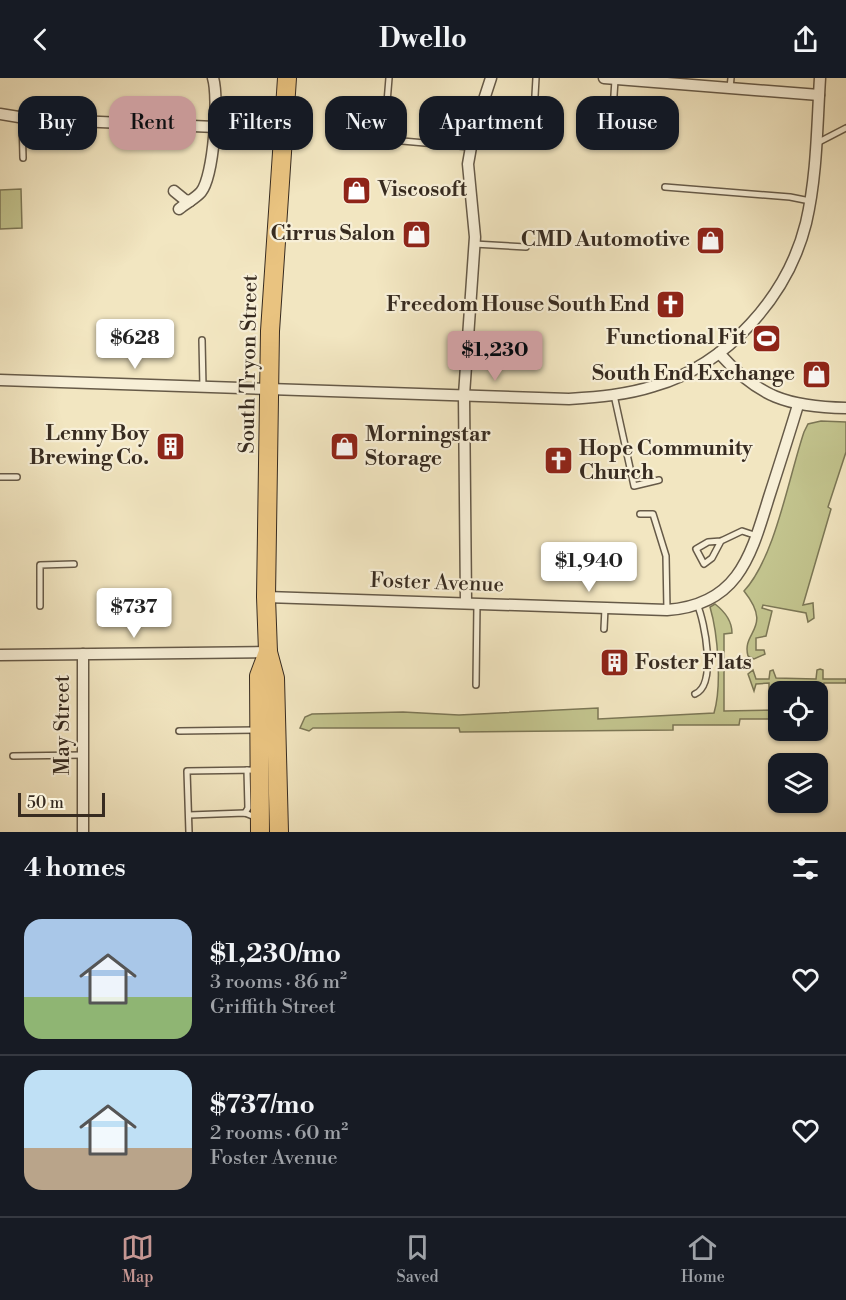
<!DOCTYPE html>
<meta charset="utf-8">
<style>
body{margin:0;font-family:"Libre Bodoni",serif;background:#20242c;color:#f1f3f6;height:100vh;display:flex;flex-direction:column;font-size:22px;white-space:nowrap}
*{box-sizing:border-box;margin:0}
p{font-size:20px;color:#9ea1a6}
.icon{flex:none;width:33px;height:33px;fill:none;stroke:currentColor;stroke-width:2;stroke-linecap:round;stroke-linejoin:round}
.map{position:relative;height:754px;overflow:hidden}
.drawer{display:flex;flex-direction:column;background:#171b24;flex:1}
.drawer>*{flex:none}
.hud{position:absolute;left:18px;top:18px;width:810px;height:54px;display:flex;gap:12px}
.fabs{position:absolute;left:768px;top:603px;display:grid;gap:12px}
.fabs a{display:grid;place-items:center;width:60px;height:60px;border-radius:12px;background:#171b24;box-shadow:0 2px 4px #0004;font-size:30px}
.scale{position:absolute;left:18px;bottom:15px;width:87px;box-sizing:border-box;padding-left:6px;border:3px solid #372b20;border-top:0;font-size:16px;line-height:21px;white-space:nowrap;color:#372b20;-webkit-text-stroke:4px #f7efd7;paint-order:stroke}
.price{position:absolute;translate:-50% -51px;padding:0 14px;border-radius:6px;background:#fff;color:#222;font-size:20px;line-height:39px;filter:drop-shadow(0 2px 3px #0008)}
.price::after{content:'';position:absolute;left:50%;top:36px;width:18px;height:14px;margin-left:-9px;background:inherit;clip-path:polygon(0 0,100% 0,50% 100%)}
.price.active{background:#c59692;color:#111}
ul{padding:0;list-style:none}
li{display:flex;align-items:center;gap:18px;height:150px;padding:0 24px}
li+li{border-top:2px solid #363941}
li span{display:grid;place-items:center;flex:none;width:168px;height:120px;border-radius:18px;color:#555}
li>.icon{margin-inline-start:auto}
span .icon{width:72px;height:72px;fill:#fffc;stroke-width:1}
li b{font-size:26px}
h2{display:flex;justify-content:space-between;align-items:center;height:72px;padding:0 24px;font-size:26px}
.chip{padding:0 21px;border-radius:18px;background:#171b24;box-shadow:0 2px 4px #0004;font-size:21px;line-height:54px}
.chip.active{background:#c59692;color:#111}
header{display:flex;justify-content:space-between;align-items:center;height:78px;padding:0 24px;background:#171b24;font-size:27px;font-weight:700}
.dock{display:flex;justify-content:space-around;align-items:center;height:84px;border-top:2px solid #363941;background:#171b24;font-size:16px;color:#9ea1a6}
.dock a{display:grid;justify-items:center;gap:3px}
.dock .active{color:#c59692}
.map>svg:first-child{display:block}
</style>
<header><svg class="icon" aria-label="back" viewBox="0 0 24 24"><path d="M15 5l-7 7 7 7"/></svg>Dwello<svg class="icon" aria-label="share" viewBox="0 0 24 24"><path d="M12 15V3M7 8l5-5 5 5M5 13v7h14v-7"/></svg></header>
<div class="map">
<svg width="846" height="754" viewBox="0 0 846 754">
<rect width="100%" height="100%" fill="#f2e6c1"/>
<filter id="stains"><feTurbulence type="fractalNoise" baseFrequency=".00333" numOctaves="4"/><feColorMatrix values="0 0 0 0 .2 0 0 0 0 .09 0 0 0 0 .02 0 0 0 .5 -.17"/></filter>
<radialGradient id="worn" r=".72"><stop offset=".6" stop-color="#630" stop-opacity="0"/><stop offset="1" stop-color="#630" stop-opacity=".3"/></radialGradient>
<g fill="#c2c38d" stroke="#7c7756" stroke-width="1.5">
<path d="M21,111l1,39 -22,1v-39z"/>
<path d="M821,343l25,1v30l-18,55 3,2 -28,96 10,-2 1,15 -6,4 -2,-9 -43,-8 -1,3 10,3 -6,25 -10,2v12h8l1,4 -11,5 -6,-3c-7,-25 26,-27 -4,-65 31,-33 45,-115 60,-159l4,-8z"/>
<path d="M715,526c9,7 17,17 17,29l-8,1v77l54,-1v9h-38l-1,6h-66v5l-213,2 -1,-4h-146l-4,3 -9,-3 5,-11 7,-3 91,-2 56,3 139,-7v11l116,-6c8,-27 4,-79 -4,-106z"/>
<path d="M820,591l3,1v9h23v4h-22l-2,8 -6,-1v-8l-40,1 -2,8h-5v-8l-13,1 -2,7 -6,-17 5,-4 3,9h13l1,-8 3,-1 3,8 40,1 1,-9z"/>
</g>
<g fill="none" stroke-linecap="round" stroke-linejoin="round">
<defs>
<g id="service">
<path d="M389,0l-4,49 6,13 79,7"/>
<path d="M730,10l1,-10"/>
<path d="M613,32l2,-30"/>
<path d="M22,40l1,40"/>
<path d="M533,53l3,-53"/>
<path d="M817,65l29,-15"/>
<path d="M665,109l125,10 20,4"/>
<path d="M474,166l52,3"/>
<path d="M202,262l1,47"/>
<path d="M614,317l20,91 25,-6"/>
<path d="M0,399h17"/>
<path d="M640,436h13l13,42 1,54"/>
<path d="M721,463l-9,17 -8,6 -8,-15 12,-7 13,-1 21,-10 15,5"/>
<path d="M40,528v-41l34,-1"/>
<path d="M604,551l1,-21"/>
<path d="M476,607l1,-82"/>
<path d="M695,616c22,-9 10,-72 2,-90"/>
<path d="M179,653l78,-1"/>
<path d="M13,678l70,-1"/>
<path d="M245,735l3,-5 -1,-38"/>
<path d="M189,737l56,-2 10,4"/>
<path d="M189,754l-2,-61 71,-1"/>
</g>
<g id="minor">
<path d="M604,0l215,17"/>
<path d="M0,36l31,5 251,11"/>
<path d="M174,113l11,9 5,1"/>
<path d="M179,131c7,-6 17,-11 22,-17 13,-16 18,-95 12,-114"/>
<path d="M719,275c39,44 69,54 127,55"/>
<path d="M0,302l569,19c29,-2 57,-4 85,-13 73,-21 134,-90 152,-163 11,-47 11,-97 14,-145"/>
<path d="M266,519l401,13c72,-5 84,-55 102,-113 10,-31 20,-62 29,-92"/>
<path d="M466,524l-2,-207 11,-158 -7,-73 6,-34 17,-52"/>
<path d="M83,576v178"/>
<path d="M0,577l268,-3"/>
</g>
<g id="primary">
<path d="M260,754l-1,-156 9,-24"/>
<path d="M279,754l-4,-154 -7,-26 -2,-55 4,-266 17,-253"/>
</g>
</defs>
<use href="#service" stroke="#665a48" stroke-width="8"/>
<use href="#minor" stroke="#665a48" stroke-width="13"/>
<use href="#primary" stroke="#372b20" stroke-width="20"/>
<use href="#service" stroke="#f7efd7" stroke-width="5"/>
<use href="#minor" stroke="#f7efd7" stroke-width="10"/>
<use href="#primary" stroke="#e9c380" stroke-width="18"/>
</g>
<defs>
<symbol id="shop-square" viewBox="-11 -11 22 22"><rect x="-9" y="-9" width="18" height="18" rx="4" fill="#8f2418" stroke="#f7efd7"/><path d="M-5-2.5h2.3a2.7 3.5 0 0 1 5.4 0H5L5.5 6h-11ZM-1.5-2.5h3a1.5 2.3 0 0 0-3 0Z" fill="#fff"/></symbol>
<symbol id="church-square" viewBox="-11 -11 22 22"><rect x="-9" y="-9" width="18" height="18" rx="4" fill="#8f2418" stroke="#f7efd7"/><path d="M-1.2-6h2.4v3.5h3.3v2.4h-3.3V6h-2.4V-.1h-3.3v-2.4h3.3Z" fill="#fff"/></symbol>
<symbol id="stadium-square" viewBox="-11 -11 22 22"><rect x="-9" y="-9" width="18" height="18" rx="4" fill="#8f2418" stroke="#f7efd7"/><path d="M0-5a6.5 5 0 1 0 0 10a6.5 5 0 1 0 0-10ZM-3.5-1.8h7v3.6h-7Z" fill="#fff"/></symbol>
<symbol id="building-square" viewBox="-11 -11 22 22"><rect x="-9" y="-9" width="18" height="18" rx="4" fill="#8f2418" stroke="#f7efd7"/><path d="M-4-6H4V6H1V3H-1V6H-4ZM-2.5-4.3h1.7v1.8h-1.7ZM.8-4.3h1.7v1.8H.8ZM-2.5-1h1.7V.8h-1.7ZM.8-1h1.7V.8H.8Z" fill="#fff"/></symbol>
</defs>
<g fill-rule="evenodd">
<use href="#shop-square" x="340" y="96" width="33" height="33"/>
<use href="#shop-square" x="400" y="140" width="33" height="33"/>
<use href="#shop-square" x="694" y="146" width="33" height="33"/>
<use href="#church-square" x="654" y="210" width="33" height="33"/>
<use href="#stadium-square" x="750" y="244" width="33" height="33"/>
<use href="#shop-square" x="800" y="280" width="33" height="33"/>
<use href="#building-square" x="154" y="352" width="33" height="33"/>
<use href="#shop-square" x="328" y="352" width="33" height="33"/>
<use href="#church-square" x="542" y="366" width="33" height="33"/>
<use href="#building-square" x="598" y="568" width="33" height="33"/>
</g>
<g text-anchor="middle" dominant-baseline="central" stroke-width="4.5" stroke-linejoin="round" paint-order="stroke">
<g font-size="21" font-weight="bold" fill="#372b20" stroke="#f7efd7" text-anchor="end">
<text x="378" y="112" text-anchor="start">Viscosoft</text>
<text x="395" y="156">Cirrus Salon</text>
<text x="690" y="162">CMD Automotive</text>
<text x="650" y="227">Freedom House South End</text>
<text x="746" y="260">Functional Fit</text>
<text x="795" y="296">South End Exchange</text>
<text x="149" y="356">Lenny Boy<tspan x="149" dy="24">Brewing Co.</tspan></text>
<text x="365" y="357" text-anchor="start">Morningstar<tspan x="365" dy="24">Storage</tspan></text>
<text x="579" y="371" text-anchor="start">Hope Community<tspan x="579" dy="24">Church</tspan></text>
<text x="635" y="585" text-anchor="start">Foster Flats</text>
</g>
<g font-size="21" fill="#372b20" stroke="#f7efd7">
<text transform="translate(249 286) rotate(-89)">South Tryon Street</text>
<text transform="translate(437 505) rotate(2)">Foster Avenue</text>
<text transform="translate(63 647) rotate(-90)">May Street</text>
</g>
</g>
<rect width="100%" height="100%" filter="url(#stains)"/>
<rect width="100%" height="100%" fill="url(#worn)"/>
</svg>
<div class="fabs">
<a><svg class="icon" aria-label="locate" viewBox="0 0 24 24"><circle cx="12" cy="12" r="6"/><path d="M12 2v4M12 18v4M2 12h4M18 12h4"/></svg></a>
<a><svg class="icon" aria-label="layers" viewBox="0 0 24 24"><path d="M12 4l9 5-9 5-9-5zM3 14l9 5 9-5"/></svg></a>
</div>
<div class="scale">50 m</div>
<b class="price" style="left:135px;top:292px">$628</b>
<b class="price active" style="left:495px;top:304px">$1,230</b>
<b class="price" style="left:589px;top:515px">$1,940</b>
<b class="price" style="left:134px;top:561px">$737</b>
<div class="hud">
<a class="chip">Buy</a>
<a class="chip active">Rent</a>
<a class="chip">Filters</a>
<a class="chip">New</a>
<a class="chip">Apartment</a>
<a class="chip">House</a>
</div>
</div>
<section class="drawer">
<h2>4 homes<svg class="icon" aria-label="filters" viewBox="0 0 24 24"><path d="M4 7h16M4 17h16"/><circle cx="9" cy="7" r="2"/><circle cx="15" cy="17" r="2"/></svg></h2>
<ul>
<li><span style="background:linear-gradient(#a9c7e8 65%,#8fb573 0)"><svg class="icon" aria-label="home" viewBox="0 0 24 24"><path d="M3 11l9-7 9 7M6 9v11h12V9"/></svg></span><div><b>$1,230/mo</b><p>3 rooms · 86 m²</p><p>Griffith Street</p></div><svg class="icon" aria-label="heart" viewBox="0 0 24 24"><path d="M12 20l-8-8c-3-5 5-10 8-4 3-6 11-1 8 4z"/></svg></li>
<li><span style="background:linear-gradient(#bfe0f5 65%,#b9a48a 0)"><svg class="icon" aria-label="home" viewBox="0 0 24 24"><path d="M3 11l9-7 9 7M6 9v11h12V9"/></svg></span><div><b>$737/mo</b><p>2 rooms · 60 m²</p><p>Foster Avenue</p></div><svg class="icon" aria-label="heart" viewBox="0 0 24 24"><path d="M12 20l-8-8c-3-5 5-10 8-4 3-6 11-1 8 4z"/></svg></li>
</ul>
</section>
<nav class="dock">
<a class="active"><svg class="icon" aria-label="map" viewBox="0 0 24 24"><path d="M3 6l6-2 6 2 6-2v14l-6 2-6-2-6 2zM9 4v14M15 6v14"/></svg>Map</a>
<a><svg class="icon" aria-label="saved" viewBox="0 0 24 24"><path d="M7 4h10v16l-5-4-5 4z"/></svg>Saved</a>
<a><svg class="icon" aria-label="home" viewBox="0 0 24 24"><path d="M3 11l9-7 9 7M6 9v11h12V9"/></svg>Home</a>
</nav>
